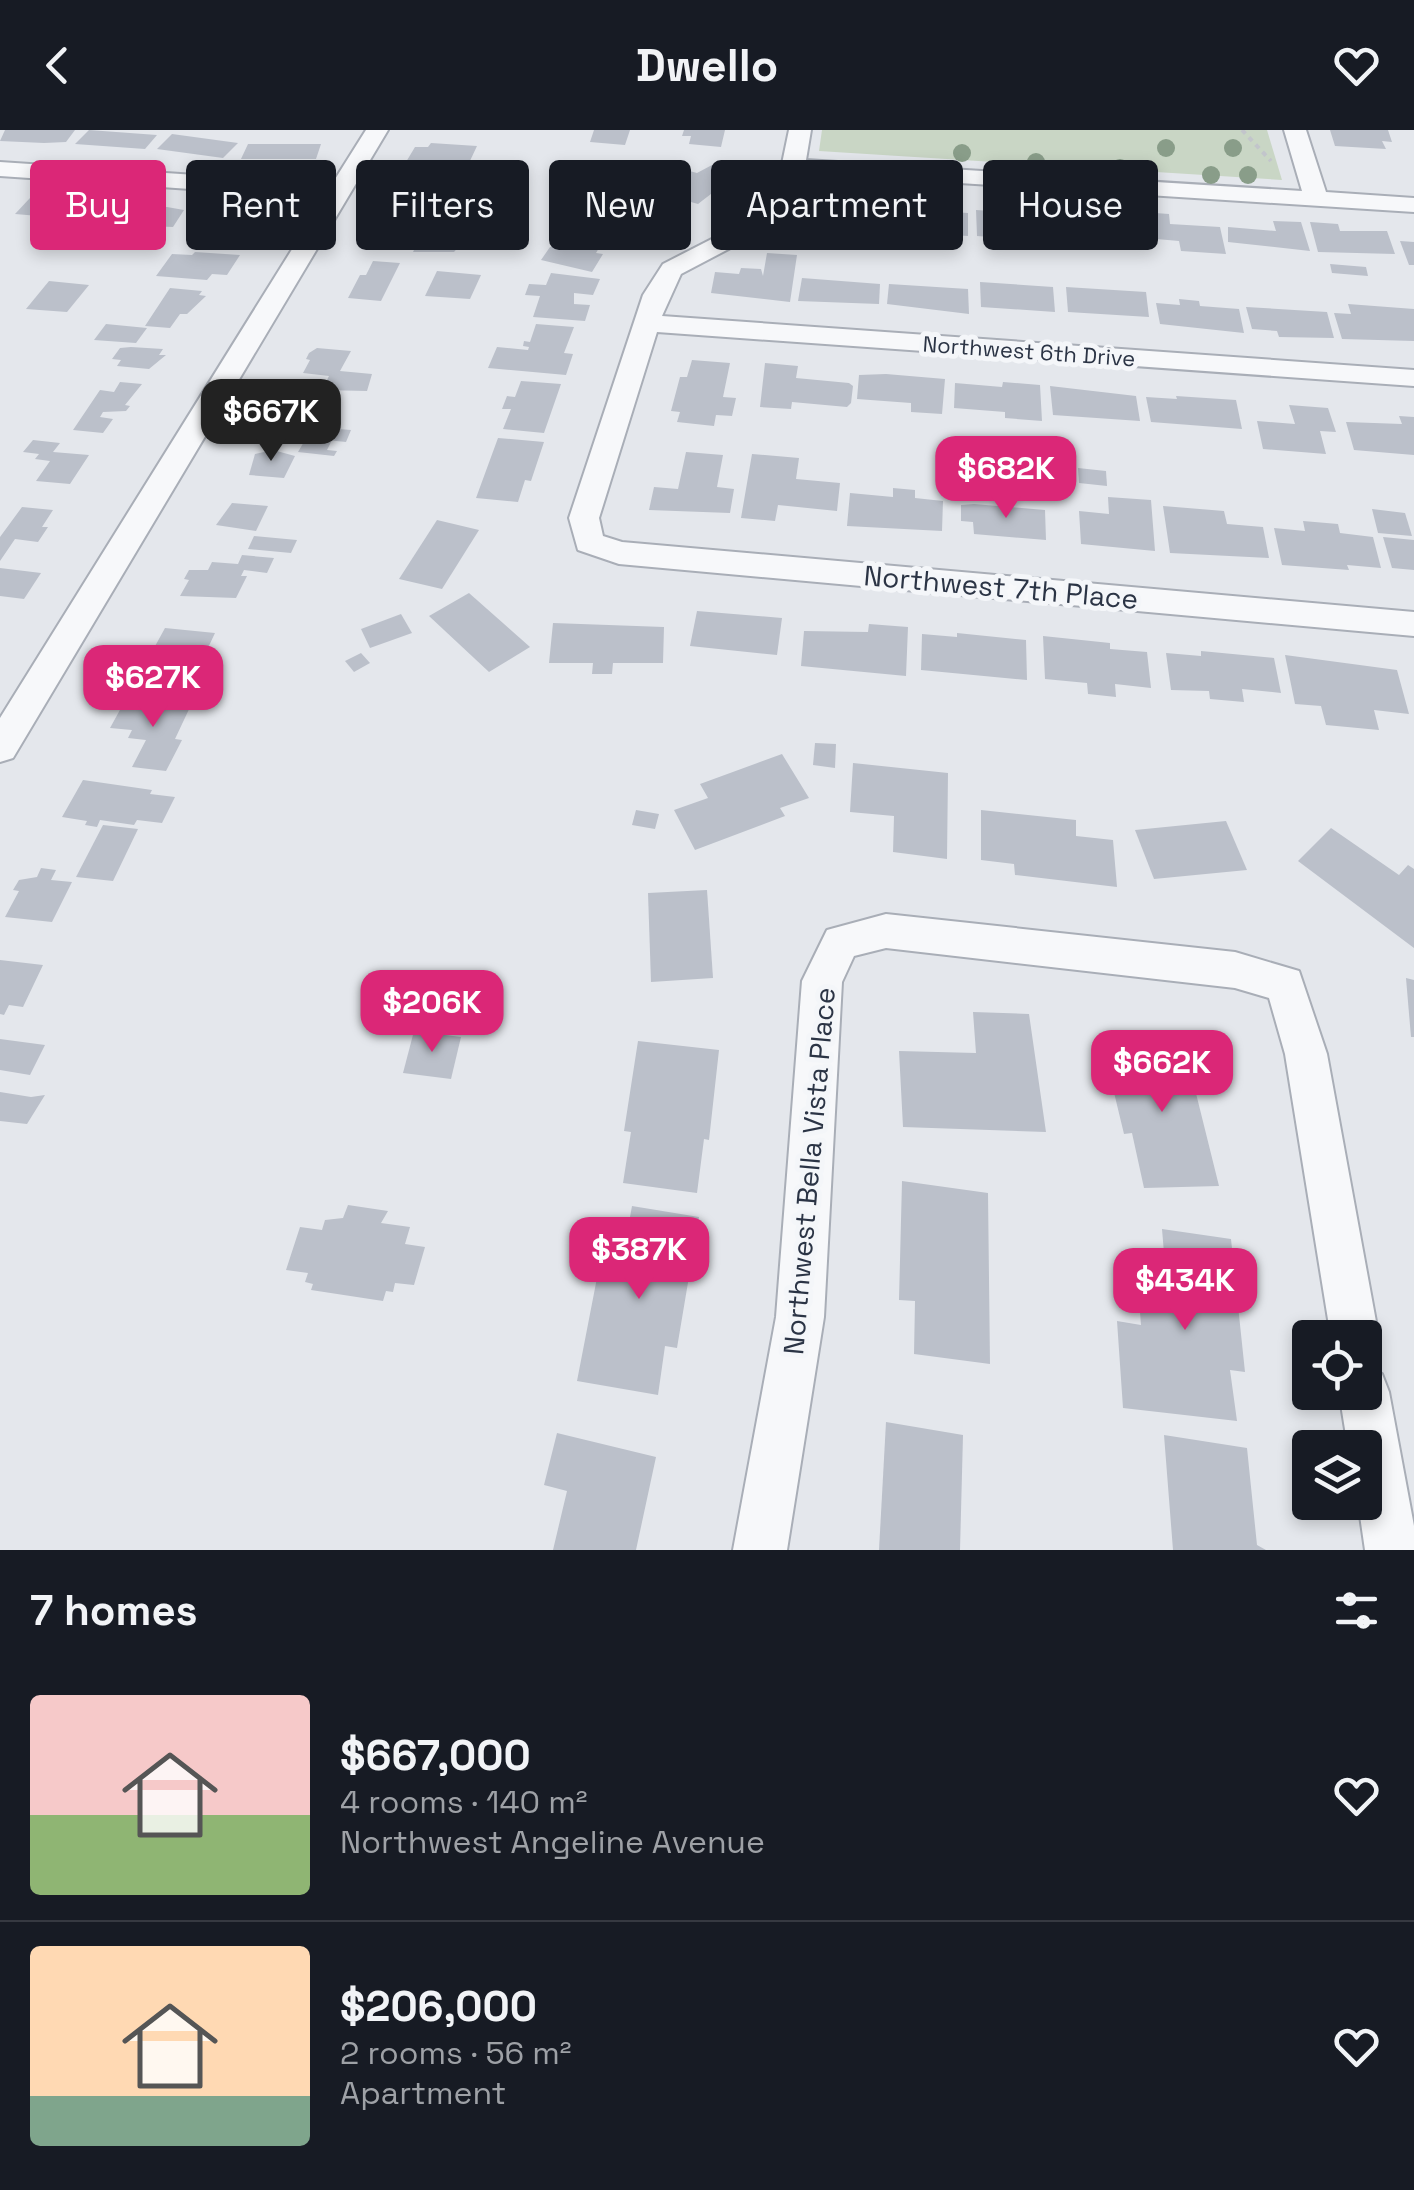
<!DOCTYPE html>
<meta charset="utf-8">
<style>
body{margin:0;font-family:"Space Grotesk",sans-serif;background:#242831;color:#f1f3f6;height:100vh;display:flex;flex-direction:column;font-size:38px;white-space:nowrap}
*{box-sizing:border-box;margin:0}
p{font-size:32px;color:#9ea1a6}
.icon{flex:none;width:55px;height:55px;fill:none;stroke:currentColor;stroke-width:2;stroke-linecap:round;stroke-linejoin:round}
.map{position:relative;height:1420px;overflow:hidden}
.side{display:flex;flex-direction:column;background:#171b24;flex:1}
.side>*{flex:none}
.top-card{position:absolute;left:30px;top:30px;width:1355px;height:90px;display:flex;gap:20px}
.tools{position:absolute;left:1292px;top:1190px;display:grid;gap:20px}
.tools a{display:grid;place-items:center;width:90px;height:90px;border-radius:10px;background:#171b24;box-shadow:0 5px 15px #0003;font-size:50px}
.price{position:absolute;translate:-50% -85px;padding:0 22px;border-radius:20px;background:#db2777;color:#fff;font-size:32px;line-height:65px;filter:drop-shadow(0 2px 5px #0008)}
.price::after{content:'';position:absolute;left:50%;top:60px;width:30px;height:22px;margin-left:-15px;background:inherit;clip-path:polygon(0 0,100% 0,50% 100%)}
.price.current{background:#222;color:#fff}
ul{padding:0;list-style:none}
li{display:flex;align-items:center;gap:30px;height:250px;padding:0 30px}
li+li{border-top:2px solid #363941}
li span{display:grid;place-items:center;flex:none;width:280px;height:200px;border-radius:10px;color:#555}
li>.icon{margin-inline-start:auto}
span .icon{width:120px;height:120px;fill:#fffc;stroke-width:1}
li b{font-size:42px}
h2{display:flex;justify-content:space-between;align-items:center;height:120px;padding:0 30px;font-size:42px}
.tag{padding:0 35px;border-radius:10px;background:#171b24;box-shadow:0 5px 15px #0003;font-size:35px;line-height:90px}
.tag.current{background:#db2777;color:#fff}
header{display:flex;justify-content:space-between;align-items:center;height:130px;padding:0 30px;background:#171b24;font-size:45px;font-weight:700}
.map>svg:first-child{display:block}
</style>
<header><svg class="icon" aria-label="back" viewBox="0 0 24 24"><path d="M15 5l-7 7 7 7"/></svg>Dwello<svg class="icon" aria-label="heart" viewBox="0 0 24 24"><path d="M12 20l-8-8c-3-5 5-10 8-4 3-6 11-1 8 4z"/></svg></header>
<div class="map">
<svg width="1414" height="1420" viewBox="0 0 1414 1420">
<rect width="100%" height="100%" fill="#e4e7ec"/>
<path fill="#c9d6c5" d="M822,0h445l15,50 -463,-29z"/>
<g fill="#bbc0ca">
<path d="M5,0h70l-9,12 -22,1 -44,-2z"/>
<path d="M89,0l68,5 -12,14 -70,-5z"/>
<path d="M594,0h36l-5,15 -35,-3z"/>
<path d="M684,0h41l-4,17 -32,-3 2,-8h-9z"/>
<path d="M1330,0h58l4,12 -10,-1 4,8 -51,-3z"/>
<path d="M172,4l66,9 -15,15 -66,-9z"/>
<path d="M431,13l46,3 -8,17 -63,-1 9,-15h13z"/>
<path d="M248,14h73l-5,15h-75z"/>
<path d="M712,35l26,8 -40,31 -28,-8 9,-8 -15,-5 18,-14 15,4z"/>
<path d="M413,43l48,3 7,2 -4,9 -8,-1 -4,9 -63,-1 9,-16h12z"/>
<path d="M615,52l29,9 -36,35 -33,-10z"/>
<path d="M472,56l45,4 -7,15 -46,-4z"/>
<path d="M841,64l32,1 -1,26 13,1v9h-66l2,-15 18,1z"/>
<path d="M894,66l27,2v12l47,3v23l-77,-5z"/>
<path d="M30,68l51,2 19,3 -14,17 -71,-6z"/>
<path d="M1023,75l27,2 2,26 -49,-3v8l-26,-2 -1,-26 48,3z"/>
<path d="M113,77h54l17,3 -11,17 -73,-3z"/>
<path d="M471,80l27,2 9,1 -7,16 -36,-3z"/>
<path d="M1104,80l28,2 4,26 -75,-5 -2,-17 47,3z"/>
<path d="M201,81l72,9 -13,17 -73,-10z"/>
<path d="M1141,82l28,2 1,10 50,3 6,27 -45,-3 -2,-10 -34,-3z"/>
<path d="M1273,91l28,1 9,29 -82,-9v-15l48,4z"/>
<path d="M1310,92l28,2 2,7h47l8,23 -77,-2z"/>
<path d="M575,96l34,5 -13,22 7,1 -11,18 -51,-12 9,-13 14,-2z"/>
<path d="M422,103l43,2 2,2 -13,15h-41z"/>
<path d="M1400,111l14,1v23h-5z"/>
<path d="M195,122l45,3 -13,20 -15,-1 -5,6 -51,-4 16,-22 20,1z"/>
<path d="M767,123l30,2 -7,47 -79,-9 4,-21 24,2 2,-6 20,1 2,7z"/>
<path d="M373,131l27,2 -19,38 -33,-3 12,-23h6z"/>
<path d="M1330,134l36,3 2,9 -36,-3z"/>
<path d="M437,141l44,4 -11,24 -45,-3z"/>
<path d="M551,143l49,6 -7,16 -19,-2v11l16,1 -5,16 -52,-4 7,-21 -15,-1 4,-11 17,1z"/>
<path d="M802,148l78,6 -1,20 -81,-3z"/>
<path d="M49,151l40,4 -22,27 -41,-3z"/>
<path d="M980,152l73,5 2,25 -74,-5z"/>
<path d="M889,154l79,5 1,25 -82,-10z"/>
<path d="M1066,157l80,5 3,25 -81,-5z"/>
<path d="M170,158l32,3 -3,4 7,1 -19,18h-7l-10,14 -25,-2z"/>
<path d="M1179,169l20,2 1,5 39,3 5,24 -84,-9 -4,-21 24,2z"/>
<path d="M1348,174l66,5v32l-72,-2 -8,-26 17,1z"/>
<path d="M1246,177l81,5 7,26 -55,-1 -2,-6 -25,-2z"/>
<path d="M106,194l41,4 -11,15 -42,-3z"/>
<path d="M536,194l38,3 -10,26 9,1 -7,21 -78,-7 9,-21 31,3 1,-3 -6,-1 1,-5 6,1z"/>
<path d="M131,217l32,2 -4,6h7l-17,14 -32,-3 4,-6 -9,-1 8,-11z"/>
<path d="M317,218l34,3 -11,20 32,3 -5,17 -45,-1 7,-14 -26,-3 7,-13 -4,-1 3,-6z"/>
<path d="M692,230l38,3 -7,34 13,1 -4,18 -16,-1 -2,11 -37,-4 3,-10 -9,-1 9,-34h7z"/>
<path d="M765,233l33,3 -2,12 53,5 4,3 -2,17 -4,4 -55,-5 -1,7 -31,-2z"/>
<path d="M886,244l59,5 -3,35 -31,-2v-9l-54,-4 2,-24z"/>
<path d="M521,251l40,3 -17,49 -41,-4 8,-20h-9l5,-13 8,1z"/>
<path d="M120,252l22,2 -17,21 5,1 -4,5 -23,1 -3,5 13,2 -10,14 -30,-3 27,-40 14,2z"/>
<path d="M1003,252l37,3 2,36 -37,-3v-6l-51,-4 1,-25 47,4z"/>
<path d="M1050,256l86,10 4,25 -87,-6z"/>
<path d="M1176,266l60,4 6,29 -91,-7 -5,-25 31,2z"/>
<path d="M290,267l48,6 -13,25 26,2 -5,12 -38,-4 3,-7 -20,-1 5,-12 -21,-3 3,-6 6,1z"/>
<path d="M1289,275l39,3 8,24 -16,-1 6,23 -63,-5 -6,-28 38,3z"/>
<path d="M1399,286l15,1v38l-60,-5 -8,-28 56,2z"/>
<path d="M498,308l46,4 -13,39 -6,-1 -7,22 -42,-4z"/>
<path d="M33,310l27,3 -7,9 36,3 -19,29 -34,-3 14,-20 -15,-2 4,-5 -16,-2z"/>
<path d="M305,310l26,2 -4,8 10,1 -3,5 -36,-4z"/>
<path d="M273,320l22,6 -11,22 -35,-3 6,-21z"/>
<path d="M686,322l37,3 -6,32 17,2 -4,24 -81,-3 5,-23 24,2z"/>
<path d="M752,324l47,4 -3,21 44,4 -3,28 -59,-6 -3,16 -34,-3z"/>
<path d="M1078,338l28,3 1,15 -28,-3z"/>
<path d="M893,358l22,2v8l28,3 -1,30 -95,-5 3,-33 43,4z"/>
<path d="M1108,367l43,3 4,51 -74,-7 -2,-33 30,3z"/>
<path d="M232,373l36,3 -12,25 -40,-6z"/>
<path d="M974,374l71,6 1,30 -72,-6 -1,-12 -12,-1v-16z"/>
<path d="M1163,376l61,5 3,13 36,3 6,31 -99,-5z"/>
<path d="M22,377l31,3 -11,17h6l-10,15 -23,-3 -15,22v-24z"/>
<path d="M1372,379l33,4 7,23 -34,-3z"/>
<path d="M437,390l42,10 -37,59 -43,-10z"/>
<path d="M1303,391l35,3 2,9 33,4 8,31 -34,-3 2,5 -67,-5 -8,-37 31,3z"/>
<path d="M254,406l43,4 -6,13 -43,-4z"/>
<path d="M1383,407l31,3v30l-22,-2z"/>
<path d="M242,425l32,3 -7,15 -23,-3 -3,6h6l-11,22 -56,-2 9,-16 -5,-1 5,-9h19l4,-8 26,2z"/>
<path d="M0,438l41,5 -17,26 -24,-3z"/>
<path d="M469,463l61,54 -41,25 -60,-56z"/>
<path d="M697,481l85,7 -5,37 -87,-9z"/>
<path d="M401,484l11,19 -42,15 -9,-19z"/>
<path d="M553,493l111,4 -1,36h-50l-1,11h-20l1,-11h-44z"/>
<path d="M869,494l39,3 -2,49 -105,-10 3,-35 64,1z"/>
<path d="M165,498l50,5 -8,17 -14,-1 -7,14 -17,3 3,-5 -24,-2z"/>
<path d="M957,503l69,7 1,40 -106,-10 1,-36 35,3z"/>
<path d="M1043,506l67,7v6l37,3 4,36 -36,-4 1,13 -28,-3 -1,-11 -42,-4z"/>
<path d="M1201,521l73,7 7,35 -39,-4 2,13 -34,-3 -1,-8 -38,-1 -5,-37 35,3z"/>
<path d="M361,523l9,10 -16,9 -9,-11z"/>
<path d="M1285,525l112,15 12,44 -35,-4 5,20 -53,-5 -5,-19 -26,-2z"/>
<path d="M186,537l32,3 -9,18 -32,-3z"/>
<path d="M126,569l65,6 -16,34 7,1 -16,31 -34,-4 14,-27 -18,-2 4,-8 -22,-2z"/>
<path d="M815,613l21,1 -1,24 -22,-3z"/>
<path d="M782,624l27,44 -29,10 5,8 -90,34 -21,-40 34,-12 -8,-14z"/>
<path d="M853,633l95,10 -1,86 -54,-7 1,-36 -44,-4z"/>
<path d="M83,650l69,10 -2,4 25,3 -13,26 -25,-3 -3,5 -34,-5 -3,7 -12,-2 2,-4 -25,-4z"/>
<path d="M636,680l23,4 -4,15 -23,-4z"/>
<path d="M981,680l95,10v16l37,4 4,47 -102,-12 -1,-11 -33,-4z"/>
<path d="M1226,691l21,49 -93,9 -19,-49z"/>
<path d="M103,695l35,4 -25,52 -37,-4z"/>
<path d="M1331,698l68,47 9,-10 6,4v79l-116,-87z"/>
<path d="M41,738l15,2 -5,10 21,2 -20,40 -47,-5 14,-26 -6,-1 6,-10 18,-3z"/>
<path d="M707,760l6,88 -62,4 -3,-89z"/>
<path d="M0,830l43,5 -20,42 -14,-2 -5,10 -4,-1z"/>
<path d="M1406,848l8,2v57h-3z"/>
<path d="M380,868l25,5 -9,22 -24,-5z"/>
<path d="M973,882l56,2 17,118 -143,-5 -4,-76 77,2z"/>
<path d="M414,901l47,6 -10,42 -48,-6z"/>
<path d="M0,909l45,6 -15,30 -30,-5z"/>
<path d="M638,911l81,9 -10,90 -5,-1 -7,54 -74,-10 8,-51 -7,-1z"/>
<path d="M1184,915l35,141 -75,2 -12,-55 -8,1 -21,-87z"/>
<path d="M0,962l31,5 14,-2 -18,29 -27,-3z"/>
<path d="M902,1051l86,12 2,171 -76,-10 1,-53 -16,-1z"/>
<path d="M348,1075l40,6 -7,12 29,4 -5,17 20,3 -11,38 -19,-2 -2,9 -7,-1 -3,10 -72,-11 2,-6 -8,-2 3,-9 -22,-3 14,-43 22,3 3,-10 18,-2z"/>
<path d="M632,1076l67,11 -22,131 -12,-2 -7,49 -81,-14 25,-129 21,4z"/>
<path d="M1162,1099l69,10 14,133 -15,-2 7,51 -114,-13 -6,-87 24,4 -4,-52 29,4z"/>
<path d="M886,1292l77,13 -3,115h-81z"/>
<path d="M557,1303l99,24 -20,93h-83l14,-59 -23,-6z"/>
<path d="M1164,1305l83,13 10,97 9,5h-93z"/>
</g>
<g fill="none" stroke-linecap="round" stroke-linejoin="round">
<defs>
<g id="minor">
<path d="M366,0h22l-375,628 -13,4v-44l324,-520 -324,-22v-14l332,22z"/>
<path d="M789,0h22l-5,30 496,31 -18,-61h22l20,62 88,6v14l-611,-39 -1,10 -25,36 -18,14 -78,41 -19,42 752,54v16l-757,-54 -58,186 4,18 19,6 792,70v24l-795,-72 -41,-14 -9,-32 74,-223 20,-31 80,-41 18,-14 17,-26z"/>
<path d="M886,784l349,38 64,19 28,83 52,284 -7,17 -7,3v-20h-34l-46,-284 -16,-56 -34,-10 -349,-40 -32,8 -12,26 -18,335 -37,233h-54l43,-233 26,-336 25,-51z"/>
<path d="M1365,1238l17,6 7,18 25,134v24h-49l-7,-48h7v-54h-17l-9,-56h26z"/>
</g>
</defs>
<use href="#minor" stroke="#a9aeb7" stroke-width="4"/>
<path stroke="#c2c5cb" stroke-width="4" stroke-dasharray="5 5" stroke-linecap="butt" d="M1242,0l29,31"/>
<use href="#minor" fill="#f7f8fa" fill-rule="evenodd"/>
</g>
<g fill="#899d89">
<circle cx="1166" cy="18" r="9"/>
<circle cx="1233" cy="18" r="9"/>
<circle cx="962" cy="23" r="9"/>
<circle cx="1036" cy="32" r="9"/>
<circle cx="1120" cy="38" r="9"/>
<circle cx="1211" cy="45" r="9"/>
<circle cx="1248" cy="45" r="9"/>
</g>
<g text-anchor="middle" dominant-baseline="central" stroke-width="10" stroke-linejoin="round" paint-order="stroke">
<g font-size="22" fill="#2b3445" stroke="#f4f6f9">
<text transform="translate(1029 221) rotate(4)">Northwest 6th Drive</text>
</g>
<g font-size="28" fill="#2b3445" stroke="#f4f6f9">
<text transform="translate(1001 457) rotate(5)">Northwest 7th Place</text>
<text transform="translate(809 1041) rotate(-85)">Northwest Bella Vista Place</text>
</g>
</g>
</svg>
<div class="tools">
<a><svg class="icon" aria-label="locate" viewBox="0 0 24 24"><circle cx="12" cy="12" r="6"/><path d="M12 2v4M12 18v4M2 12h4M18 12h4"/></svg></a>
<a><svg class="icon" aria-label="layers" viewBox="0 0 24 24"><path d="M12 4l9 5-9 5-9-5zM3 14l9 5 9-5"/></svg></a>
</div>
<b class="price current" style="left:271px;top:334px">$667K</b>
<b class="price" style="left:1006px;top:391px">$682K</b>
<b class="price" style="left:153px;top:600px">$627K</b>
<b class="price" style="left:432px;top:925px">$206K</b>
<b class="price" style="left:1162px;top:985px">$662K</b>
<b class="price" style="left:639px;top:1172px">$387K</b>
<b class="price" style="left:1185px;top:1203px">$434K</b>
<div class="top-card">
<a class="tag current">Buy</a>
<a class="tag">Rent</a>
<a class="tag">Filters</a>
<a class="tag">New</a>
<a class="tag">Apartment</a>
<a class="tag">House</a>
</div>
</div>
<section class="side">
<h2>7 homes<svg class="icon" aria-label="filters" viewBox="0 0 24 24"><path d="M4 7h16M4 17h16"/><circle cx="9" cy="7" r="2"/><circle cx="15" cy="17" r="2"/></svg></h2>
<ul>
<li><span style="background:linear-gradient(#f6c9c9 60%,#8fb573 0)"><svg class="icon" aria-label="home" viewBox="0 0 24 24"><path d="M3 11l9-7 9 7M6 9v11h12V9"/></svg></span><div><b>$667,000</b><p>4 rooms · 140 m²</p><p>Northwest Angeline Avenue</p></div><svg class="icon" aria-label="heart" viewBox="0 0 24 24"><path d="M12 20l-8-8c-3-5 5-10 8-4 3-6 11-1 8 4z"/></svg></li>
<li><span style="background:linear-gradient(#ffd9b3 75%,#7fa58c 0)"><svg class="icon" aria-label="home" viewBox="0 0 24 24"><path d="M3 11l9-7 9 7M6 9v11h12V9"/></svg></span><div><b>$206,000</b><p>2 rooms · 56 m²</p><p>Apartment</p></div><svg class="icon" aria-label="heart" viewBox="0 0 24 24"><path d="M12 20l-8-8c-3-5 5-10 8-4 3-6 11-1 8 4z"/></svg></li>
</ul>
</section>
